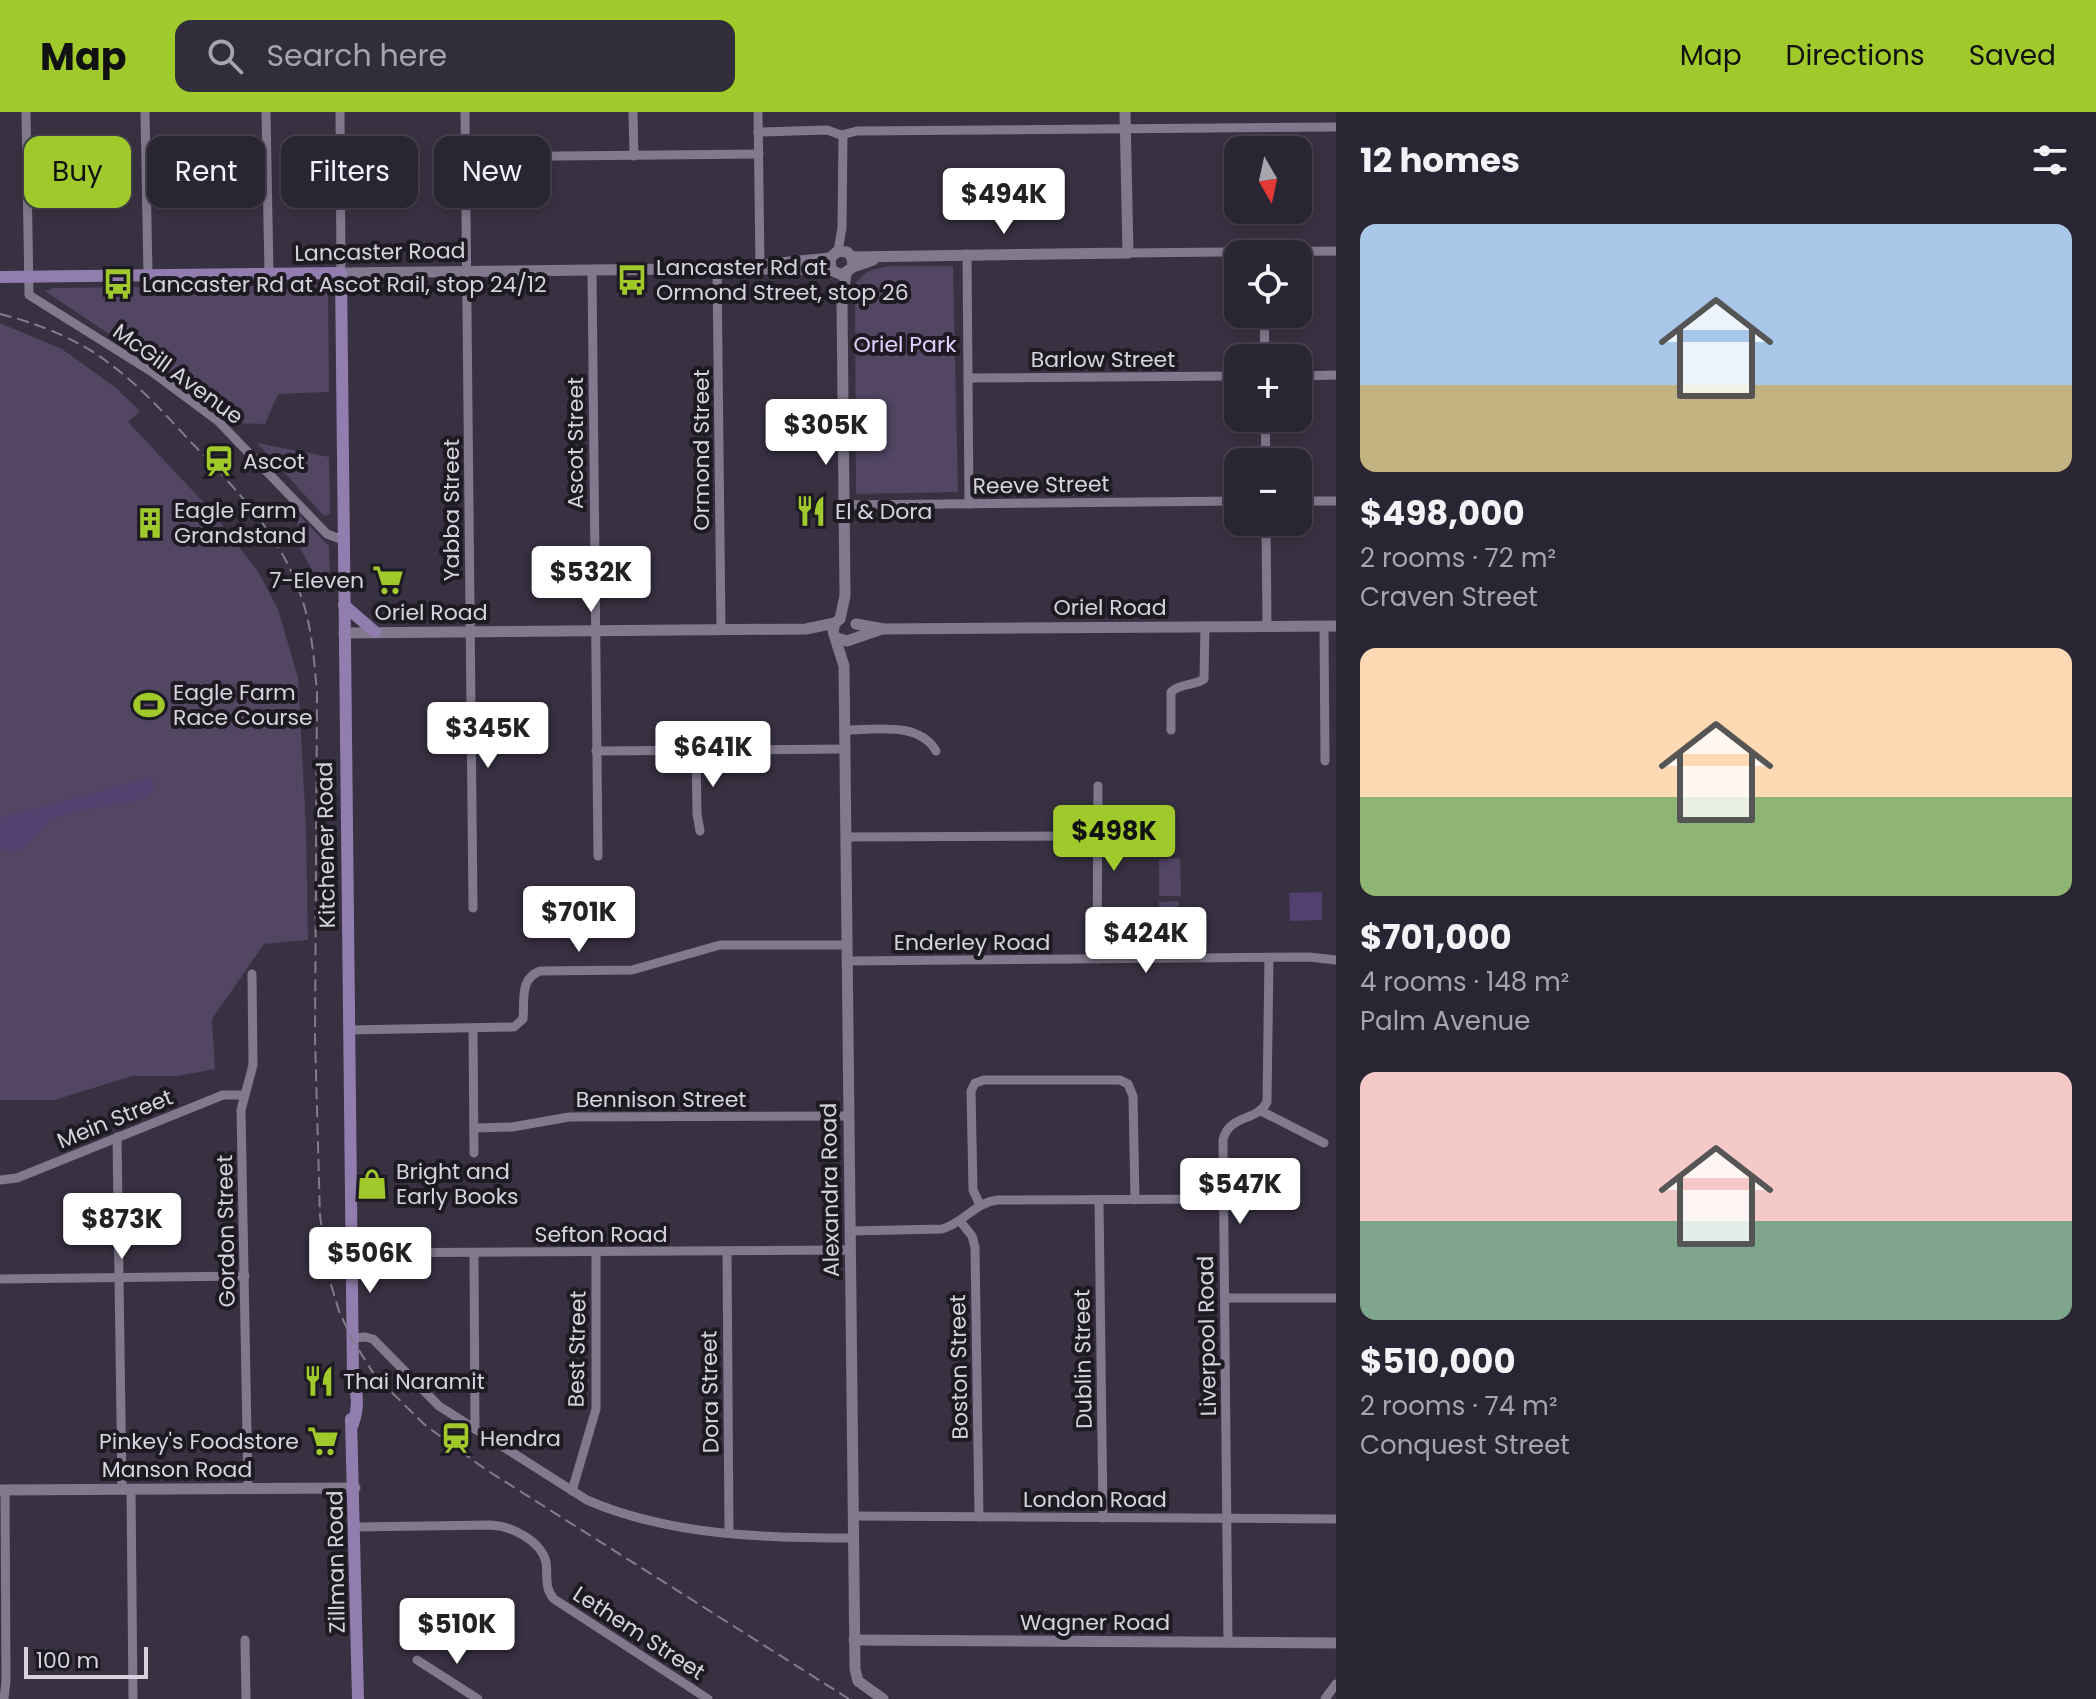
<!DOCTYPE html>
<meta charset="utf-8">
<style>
body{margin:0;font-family:Poppins,sans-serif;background:#322d3a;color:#f1f3f6;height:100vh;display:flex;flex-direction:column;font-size:30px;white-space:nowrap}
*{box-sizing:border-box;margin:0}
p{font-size:26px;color:#a5a5ac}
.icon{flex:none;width:44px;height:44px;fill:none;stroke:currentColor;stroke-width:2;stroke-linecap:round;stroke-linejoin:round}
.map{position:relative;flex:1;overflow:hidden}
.drawer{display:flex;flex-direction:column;background:#2a2532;width:760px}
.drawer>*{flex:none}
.top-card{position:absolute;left:24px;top:24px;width:760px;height:72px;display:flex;gap:16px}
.needle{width:52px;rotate:171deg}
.buttons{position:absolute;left:1224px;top:24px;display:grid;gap:16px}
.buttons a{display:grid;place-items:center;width:88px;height:88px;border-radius:16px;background:#2a2532;box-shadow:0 4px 12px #0003,0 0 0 2px #46424d;font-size:40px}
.scale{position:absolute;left:24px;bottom:20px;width:124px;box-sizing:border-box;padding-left:8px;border:4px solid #d7d3de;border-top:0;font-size:22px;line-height:28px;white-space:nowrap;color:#d7d3de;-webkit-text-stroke:6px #1d1a22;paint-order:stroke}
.price{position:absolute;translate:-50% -68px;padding:0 18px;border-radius:8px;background:#fff;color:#222;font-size:26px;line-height:52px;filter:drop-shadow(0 2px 4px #0008)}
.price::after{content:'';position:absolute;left:50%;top:48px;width:24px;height:18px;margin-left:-12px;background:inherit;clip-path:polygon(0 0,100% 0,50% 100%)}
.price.active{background:#a0c92b;color:#111}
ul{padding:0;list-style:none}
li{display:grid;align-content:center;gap:16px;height:424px;padding:0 24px}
li span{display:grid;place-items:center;height:248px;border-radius:16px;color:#555}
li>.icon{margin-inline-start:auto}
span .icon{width:144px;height:144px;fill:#fffc;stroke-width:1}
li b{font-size:34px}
h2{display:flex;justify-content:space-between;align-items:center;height:96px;padding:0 24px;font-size:34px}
.pill{padding:0 28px;border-radius:16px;background:#2a2532;box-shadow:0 4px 12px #0003,0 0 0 2px #46424d;font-size:28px;line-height:72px}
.pill.active{background:#a0c92b;color:#111}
header{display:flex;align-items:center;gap:48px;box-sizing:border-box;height:112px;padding:0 40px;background:#a0c92b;color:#111}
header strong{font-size:38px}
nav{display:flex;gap:44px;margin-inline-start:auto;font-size:28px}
.search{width:560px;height:72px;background:#322d3a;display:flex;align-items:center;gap:20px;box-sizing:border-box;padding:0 28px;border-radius:16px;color:#a5a5ac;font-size:30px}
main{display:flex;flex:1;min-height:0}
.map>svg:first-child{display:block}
</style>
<header>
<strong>Map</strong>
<div class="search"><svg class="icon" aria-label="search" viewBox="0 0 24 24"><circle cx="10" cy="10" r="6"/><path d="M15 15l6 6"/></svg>Search here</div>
<nav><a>Map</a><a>Directions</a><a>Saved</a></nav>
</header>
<main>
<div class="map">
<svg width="1336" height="1587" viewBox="0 0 1336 1587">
<rect width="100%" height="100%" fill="#383142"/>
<g fill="#524663">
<path d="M890,154h63l5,226 -102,2 -1,-209c9,-15 19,-16 35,-19z"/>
<path d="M320,173l5,2 3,9 1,96 -51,2 -13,30 -29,-1 -84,-60 -107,-72 9,-3z"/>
<path d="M0,211l62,26 53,38 25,24 -12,11 81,86 48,62 21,39 20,69 8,151 2,111 -44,4 -52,75 3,50 -37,7h-46l-77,24h-55z"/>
<path d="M257,331l72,14 1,57 -6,2z"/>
<path d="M297,401l32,33 1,34h-13l-18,-34z"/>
<path d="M1180,746l1,38h-22v-37z"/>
<path d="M1179,789l1,38h-20l-1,-37z"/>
</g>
<g fill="#53406e">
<path d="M152,665l3,10 -5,8 -12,6c-22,4 -69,9 -87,20 -22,13 -18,38 -51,27v-30z"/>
<path d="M1322,780v28l-32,1 -1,-28z"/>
</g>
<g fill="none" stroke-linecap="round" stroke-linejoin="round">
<g stroke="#81798d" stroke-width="9">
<path d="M26,0l3,183 123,77 66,49 109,113 16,6"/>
<path d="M145,0l3,163"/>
<path d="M266,0l3,162"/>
<path d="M340,0l1,161"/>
<path d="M465,0l8,796"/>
<path d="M633,0l1,44"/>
<path d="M758,0l2,156"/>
<path d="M758,20l69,-2 14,5 16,-4 479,-4"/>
<path d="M465,45l294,-3"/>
<path d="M838,139l4,-23 1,-93"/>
<path d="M1128,141l208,-2"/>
<path d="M967,142l2,250"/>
<path d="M717,157l4,361"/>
<path d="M592,158l6,586"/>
<path d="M1264,202l1,44"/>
<path d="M1298,264l38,-1"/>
<path d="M968,266l270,-2"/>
<path d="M1265,306l1,44"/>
<path d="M1298,389h38"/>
<path d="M844,393l394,-4"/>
<path d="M1266,410l1,104"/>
<path d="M1324,514l1,135"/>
<path d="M845,618c29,0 74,-9 91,21"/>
<path d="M1171,618v-38c10,-9 23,-6 33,-13l1,-53"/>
<path d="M696,638l1,64 3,17"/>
<path d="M596,639l249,-2"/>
<path d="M846,725l252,-1"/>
<path d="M1097,847l1,-173"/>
<path d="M848,849l461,-4 27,3"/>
<path d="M473,916l1,125"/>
<path d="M348,918l166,-3 9,-8c2,-19 -4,-40 17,-48l92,-1 88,-25h127"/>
<path d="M1261,999l63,32"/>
<path d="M474,1016l38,-1 57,-10 280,-1"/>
<path d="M117,1025l5,352"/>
<path d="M0,1068l17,-2 206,-83h21"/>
<path d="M1099,1088l4,318"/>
<path d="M980,1093l-7,-15 -2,-99 4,-8 9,-3h136l8,4 5,12 2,104"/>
<path d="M960,1109l12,15 3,11 4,270"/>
<path d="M850,1119l92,-2c22,-6 33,-27 56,-29l225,-1"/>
<path d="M727,1139l2,282"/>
<path d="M352,1141l498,-3"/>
<path d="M474,1141l1,176"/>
<path d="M0,1167l245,-3"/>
<path d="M1225,1186h111"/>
<path d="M352,1226l13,-1 8,2 66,67 148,94c83,36 178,38 267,38"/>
<path d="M131,1377l2,210"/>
<path d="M248,1377l-7,-379 12,-45 -1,-91"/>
<path d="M572,1379l24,-82v-157"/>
<path d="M854,1404l482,3"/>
<path d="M356,1415l135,-2c21,1 50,16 55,37 2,14 -2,26 8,37l154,100"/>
<path d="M245,1528l1,59"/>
<path d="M1228,1531l-5,-503c6,-26 34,-18 44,-38l2,-144"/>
<path d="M417,1548l61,39"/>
<path d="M4,1587l2,-18 -1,-191"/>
<path d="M1325,1587l11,-15"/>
</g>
<g stroke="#81798d" stroke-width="11">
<path d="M852,145l276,-4 -3,-141"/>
<path d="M853,155l-1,-10 -5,-5 -9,-1 -8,7 1,12 11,5 11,-8 20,-7"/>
<path d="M764,157l67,1"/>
<path d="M341,161l419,-5 9,-4 61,-6"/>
<path d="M846,162l-4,28 3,294 -5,23 -5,4 -2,8 11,35 11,1003 3,12 25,18"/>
<path d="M856,512l28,5 452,-3"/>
<path d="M344,521l462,-4 29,-6"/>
<path d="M837,526l10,3 35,-12"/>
<path d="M0,1378l355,-2"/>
<path d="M854,1528l482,3"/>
</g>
<g stroke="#927eae" stroke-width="12">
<path d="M0,165l341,-4 12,1107c5,14 5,30 0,44"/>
<path d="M344,493l31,27"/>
<path d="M351,1307l7,280"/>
</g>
<path stroke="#827d8b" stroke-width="2" stroke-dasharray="12 6" stroke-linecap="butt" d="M0,202c37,9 80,26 110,50 30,22 54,49 79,76 45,47 91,93 112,156 11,31 13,64 16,96l-2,345 5,179 9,62 10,33 13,28 23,37 50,49 60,44 364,230"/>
</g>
<defs>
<symbol id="bus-bare" viewBox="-9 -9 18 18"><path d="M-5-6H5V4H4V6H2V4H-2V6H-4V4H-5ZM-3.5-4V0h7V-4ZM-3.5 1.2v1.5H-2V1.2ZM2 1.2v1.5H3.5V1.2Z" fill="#a0c92b" stroke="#1d1a22" stroke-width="2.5" paint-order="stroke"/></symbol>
<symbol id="station-bare" viewBox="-9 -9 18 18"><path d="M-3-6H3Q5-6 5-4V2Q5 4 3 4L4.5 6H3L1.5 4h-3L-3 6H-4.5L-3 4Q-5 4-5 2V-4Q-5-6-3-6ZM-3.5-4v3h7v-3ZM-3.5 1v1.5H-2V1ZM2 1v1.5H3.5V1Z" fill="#a0c92b" stroke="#1d1a22" stroke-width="2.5" paint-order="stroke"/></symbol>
<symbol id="restaurant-bare" viewBox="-9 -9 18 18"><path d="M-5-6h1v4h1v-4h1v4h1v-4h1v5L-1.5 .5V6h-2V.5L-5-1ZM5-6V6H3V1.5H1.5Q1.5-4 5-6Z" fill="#a0c92b" stroke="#1d1a22" stroke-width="2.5" paint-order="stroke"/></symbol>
<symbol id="building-bare" viewBox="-9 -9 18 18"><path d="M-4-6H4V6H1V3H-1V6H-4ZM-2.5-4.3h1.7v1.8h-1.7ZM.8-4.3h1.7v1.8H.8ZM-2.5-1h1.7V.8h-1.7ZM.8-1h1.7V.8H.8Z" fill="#a0c92b" stroke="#1d1a22" stroke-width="2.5" paint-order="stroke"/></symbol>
<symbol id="supermarket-bare" viewBox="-9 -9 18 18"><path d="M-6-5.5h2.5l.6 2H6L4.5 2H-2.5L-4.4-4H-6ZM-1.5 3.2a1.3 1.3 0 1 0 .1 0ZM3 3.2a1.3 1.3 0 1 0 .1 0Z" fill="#a0c92b" stroke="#1d1a22" stroke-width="2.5" paint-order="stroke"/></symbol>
<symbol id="stadium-bare" viewBox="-9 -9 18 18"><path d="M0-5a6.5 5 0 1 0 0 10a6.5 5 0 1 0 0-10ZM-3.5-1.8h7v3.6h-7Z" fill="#a0c92b" stroke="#1d1a22" stroke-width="2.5" paint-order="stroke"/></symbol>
<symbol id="shop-bare" viewBox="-9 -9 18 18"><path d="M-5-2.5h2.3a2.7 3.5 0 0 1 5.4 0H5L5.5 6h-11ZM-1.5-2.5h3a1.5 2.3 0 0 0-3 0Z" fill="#a0c92b" stroke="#1d1a22" stroke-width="2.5" paint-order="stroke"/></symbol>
</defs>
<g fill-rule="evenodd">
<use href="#bus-bare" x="610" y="146" width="44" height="44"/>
<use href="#bus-bare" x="96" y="150" width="44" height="44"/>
<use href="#station-bare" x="197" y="327" width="44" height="44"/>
<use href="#restaurant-bare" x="789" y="377" width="44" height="44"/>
<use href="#building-bare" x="128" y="389" width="44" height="44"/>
<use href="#supermarket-bare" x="366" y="446" width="44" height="44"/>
<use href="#stadium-bare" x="127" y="571" width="44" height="44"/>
<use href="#shop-bare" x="350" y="1050" width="44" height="44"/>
<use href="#restaurant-bare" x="297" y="1247" width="44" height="44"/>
<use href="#station-bare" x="434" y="1304" width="44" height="44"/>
<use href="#supermarket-bare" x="301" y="1307" width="44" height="44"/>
</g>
<g text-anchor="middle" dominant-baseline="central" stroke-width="8" stroke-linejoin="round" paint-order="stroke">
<g font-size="22" fill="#d7d3de" stroke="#1d1a22">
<text transform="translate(380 140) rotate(-1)">Lancaster Road</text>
<text x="1103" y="247">Barlow Street</text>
<text transform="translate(178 262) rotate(36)">McGill Avenue</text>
<text transform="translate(575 331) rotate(-90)">Ascot Street</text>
<text transform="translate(701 338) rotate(-90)">Ormond Street</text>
<text transform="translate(1041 373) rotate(-1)">Reeve Street</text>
<text transform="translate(451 398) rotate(-90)">Yabba Street</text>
<text x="1110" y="495">Oriel Road</text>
<text x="431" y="500">Oriel Road</text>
<text transform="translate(326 733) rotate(-91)">Kitchener Road</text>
<text x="972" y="830">Enderley Road</text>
<text x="661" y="987">Bennison Street</text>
<text transform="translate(115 1007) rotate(-22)">Mein Street</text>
<text transform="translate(830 1078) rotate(-91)">Alexandra Road</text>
<text transform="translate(226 1119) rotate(-91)">Gordon Street</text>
<text x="601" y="1122">Sefton Road</text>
<text transform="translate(1207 1224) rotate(-91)">Liverpool Road</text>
<text transform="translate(577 1237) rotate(-89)">Best Street</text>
<text transform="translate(1083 1247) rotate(-91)">Dublin Street</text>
<text transform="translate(959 1255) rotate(-91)">Boston Street</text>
<text transform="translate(710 1280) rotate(-91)">Dora Street</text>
<text x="177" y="1357">Manson Road</text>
<text x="1095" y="1387">London Road</text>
<text transform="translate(336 1450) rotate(-91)">Zillman Road</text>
<text x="1095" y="1510">Wagner Road</text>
<text transform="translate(639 1521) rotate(33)">Lethem Street</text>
</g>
<g font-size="22" fill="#d7d3de" stroke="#1d1a22" text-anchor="start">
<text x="656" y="155">Lancaster Rd at<tspan x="656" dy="25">Ormond Street, stop 26</tspan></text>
<text x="142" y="172">Lancaster Rd at Ascot Rail, stop 24/12</text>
<text x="243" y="349">Ascot</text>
<text x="174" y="398">Eagle Farm<tspan x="174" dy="25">Grandstand</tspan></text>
<text x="835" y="399">El &amp; Dora</text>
<text x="364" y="468" text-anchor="end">7-Eleven</text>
<text x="173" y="580">Eagle Farm<tspan x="173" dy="25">Race Course</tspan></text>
<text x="396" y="1059">Bright and<tspan x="396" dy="25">Early Books</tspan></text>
<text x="343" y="1269">Thai Naramit</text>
<text x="480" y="1326">Hendra</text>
<text x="299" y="1329" text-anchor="end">Pinkey's Foodstore</text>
</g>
<g font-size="22" fill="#e1cffd" stroke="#1d1a22">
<text x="905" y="232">Oriel Park</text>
</g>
</g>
</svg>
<div class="buttons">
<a><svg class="needle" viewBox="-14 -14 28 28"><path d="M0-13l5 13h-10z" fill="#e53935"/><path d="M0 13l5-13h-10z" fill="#a5a5ac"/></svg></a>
<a><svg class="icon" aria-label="locate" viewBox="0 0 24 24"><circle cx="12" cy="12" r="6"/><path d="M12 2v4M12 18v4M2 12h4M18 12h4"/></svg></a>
<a>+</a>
<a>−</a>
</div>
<div class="scale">100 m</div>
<b class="price" style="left:1004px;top:124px">$494K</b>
<b class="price" style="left:826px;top:355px">$305K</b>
<b class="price" style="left:591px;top:502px">$532K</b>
<b class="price" style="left:488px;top:658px">$345K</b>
<b class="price" style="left:713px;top:677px">$641K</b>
<b class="price active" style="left:1114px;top:761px">$498K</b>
<b class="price" style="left:579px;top:842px">$701K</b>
<b class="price" style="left:1146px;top:863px">$424K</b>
<b class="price" style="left:1240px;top:1114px">$547K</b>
<b class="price" style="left:122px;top:1149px">$873K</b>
<b class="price" style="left:370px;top:1183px">$506K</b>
<b class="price" style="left:457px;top:1554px">$510K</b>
<div class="top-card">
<a class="pill active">Buy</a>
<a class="pill">Rent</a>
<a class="pill">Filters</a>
<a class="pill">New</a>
</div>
</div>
<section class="drawer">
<h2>12 homes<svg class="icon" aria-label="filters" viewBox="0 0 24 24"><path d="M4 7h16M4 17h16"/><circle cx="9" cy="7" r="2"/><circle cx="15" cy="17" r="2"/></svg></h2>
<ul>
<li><span style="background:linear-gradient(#a9c7e8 65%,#c2b280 0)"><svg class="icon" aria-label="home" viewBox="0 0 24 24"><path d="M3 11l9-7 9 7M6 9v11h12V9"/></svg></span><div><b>$498,000</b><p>2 rooms · 72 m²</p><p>Craven Street</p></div></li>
<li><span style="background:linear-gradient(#ffd9b3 60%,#8fb573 0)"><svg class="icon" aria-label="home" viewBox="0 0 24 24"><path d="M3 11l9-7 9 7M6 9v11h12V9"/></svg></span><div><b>$701,000</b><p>4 rooms · 148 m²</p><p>Palm Avenue</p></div></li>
<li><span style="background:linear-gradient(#f6c9c9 60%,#7fa58c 0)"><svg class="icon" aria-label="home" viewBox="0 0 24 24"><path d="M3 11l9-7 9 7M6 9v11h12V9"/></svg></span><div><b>$510,000</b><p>2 rooms · 74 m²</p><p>Conquest Street</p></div></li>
</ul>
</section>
</main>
